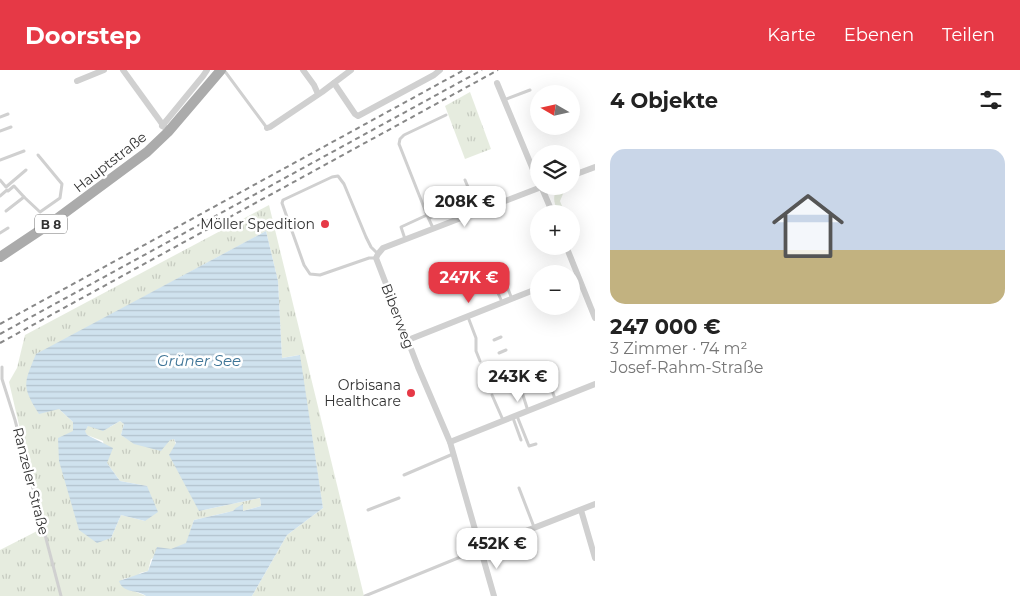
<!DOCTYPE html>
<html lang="de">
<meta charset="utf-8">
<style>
body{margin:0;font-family:Montserrat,sans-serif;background:#f2f2f2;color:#222;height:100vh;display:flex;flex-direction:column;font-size:19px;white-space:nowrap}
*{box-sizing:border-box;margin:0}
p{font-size:16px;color:#767676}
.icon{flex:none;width:28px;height:28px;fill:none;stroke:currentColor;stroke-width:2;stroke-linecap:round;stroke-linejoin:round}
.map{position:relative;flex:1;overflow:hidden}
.side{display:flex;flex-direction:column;background:#fff;width:425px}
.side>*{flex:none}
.needle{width:32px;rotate:279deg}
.fabs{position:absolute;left:530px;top:15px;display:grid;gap:10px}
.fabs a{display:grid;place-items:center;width:50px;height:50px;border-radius:50%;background:#fff;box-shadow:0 5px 20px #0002;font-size:25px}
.price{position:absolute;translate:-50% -42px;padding:0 11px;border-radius:10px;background:#fff;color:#222;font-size:16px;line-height:32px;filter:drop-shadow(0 1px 2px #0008)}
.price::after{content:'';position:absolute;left:50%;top:30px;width:15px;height:11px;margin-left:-8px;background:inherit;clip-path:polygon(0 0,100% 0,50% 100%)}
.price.active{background:#e63946;color:#fff}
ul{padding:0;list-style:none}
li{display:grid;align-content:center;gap:10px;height:265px;padding:0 15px}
li span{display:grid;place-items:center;height:155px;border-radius:15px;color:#555}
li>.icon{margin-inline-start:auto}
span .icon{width:90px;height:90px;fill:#fffc;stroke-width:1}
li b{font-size:21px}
h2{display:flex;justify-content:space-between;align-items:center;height:60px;padding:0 15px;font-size:21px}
header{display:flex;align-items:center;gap:30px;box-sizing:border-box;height:70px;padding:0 25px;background:#e63946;color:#fff}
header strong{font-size:24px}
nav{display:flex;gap:28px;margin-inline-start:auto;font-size:18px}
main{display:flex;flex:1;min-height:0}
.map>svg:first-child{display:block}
</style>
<header>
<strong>Doorstep</strong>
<nav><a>Karte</a><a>Ebenen</a><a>Teilen</a></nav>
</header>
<main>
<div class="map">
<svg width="595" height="526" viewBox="0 0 595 526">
<defs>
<pattern id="grass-tufts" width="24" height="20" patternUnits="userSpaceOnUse" patternTransform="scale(1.25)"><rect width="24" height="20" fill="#e6ecdf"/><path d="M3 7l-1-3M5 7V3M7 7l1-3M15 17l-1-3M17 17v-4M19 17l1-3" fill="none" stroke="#c6cbc0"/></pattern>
<pattern id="water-rules" width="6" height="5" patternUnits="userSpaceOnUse" patternTransform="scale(1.25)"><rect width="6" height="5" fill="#cfe2ee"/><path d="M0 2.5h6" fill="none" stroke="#b2c2cd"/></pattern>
</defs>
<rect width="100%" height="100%" fill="#fff"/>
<g fill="url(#grass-tufts)">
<path d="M470,22l21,57 -26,10 -20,-53z"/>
<path d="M560,116h11l-6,3 -5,12 5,13h-6c-5,-11 -8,-19 1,-28z"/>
<path d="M269,135l95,391h-112l35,-61 36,-27 -24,-153 -17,3 -4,-77 -12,-50 -178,96 -29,82 14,13v9l38,107 10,-23 24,6 2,-35 -27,-5 -13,-18 -4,-22 -16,-6 -3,-4 4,-5 22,1 10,-6 4,3 -3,11c27,18 26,6 53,4l25,72 61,-13 1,8 -18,5v-6l-10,6 -39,9 -7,23 -36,16 -3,12 -8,2 -2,3 -16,3 14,13 10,4h-146v-46l43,-22 -34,-146 8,-14 8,-33z"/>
</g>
<path fill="url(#water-rules)" d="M266,161l12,50 4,77 18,-3 23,153 -36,27 -35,61h-106c-9,-7 -23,-2 -27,-15l29,-10 9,-24 14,2 15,-6 8,-23 39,-9 3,-3 7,-4v7l18,-5 -1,-8 -61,13 -30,-56 7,-12 -2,-4 -4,1 -9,11 -27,-7 -13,-9 3,-11 -4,-3 -17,10 -15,-5 -3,5 2,4 26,13 -6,15 13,18 27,5 11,26 -13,9 -24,-6 -10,23 -14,5 -18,-13 -20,-69 -1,-23 15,-7v-9l-14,-13 -20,5c-18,-29 -15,-30 -3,-60z"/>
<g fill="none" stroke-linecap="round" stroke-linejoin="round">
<g stroke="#d0d0d0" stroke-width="3">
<path d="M224,0l43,58"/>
<path d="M504,30l26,-10"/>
<path d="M0,47l8,-3"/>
<path d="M0,61l11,-4"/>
<path d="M0,90l24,-9"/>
<path d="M0,110l6,7 20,-17"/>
<path d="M465,110l13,31"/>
<path d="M8,121l6,-5 10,11 16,15 20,-14 2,-14 -24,-29"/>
<path d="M0,126l7,-6"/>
<path d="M6,141l18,-14"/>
<path d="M427,145l-28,-71 1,-5 4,-4 42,-20"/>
<path d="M429,148l44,-19"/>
<path d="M0,163l8,-5"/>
<path d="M405,169l-4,-12 26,-12 6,13"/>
<path d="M376,188h-7l-49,17 -10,-1 -6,-9 -22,-62 1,-3 49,-23 6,-1 6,8 22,53 5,10 6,6"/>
<path d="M502,204l10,25"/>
<path d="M494,214l8,18"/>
<path d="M468,247l8,21v13l4,10"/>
<path d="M494,270l7,-3"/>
<path d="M499,283l7,-3"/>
<path d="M2,297v12l13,41 46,176"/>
<path d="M492,325l11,25"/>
<path d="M528,341l-7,-22 27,-11 7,21"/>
<path d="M517,346l12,30 7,-2"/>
<path d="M513,348l8,22"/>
<path d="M404,405l49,-21"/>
<path d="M519,418l15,39"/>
<path d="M368,440l31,-12"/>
<path d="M365,526l115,-47"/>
</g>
<g stroke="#d0d0d0" stroke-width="6">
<path d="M123,0l45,62"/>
<path d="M303,0l11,15 4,9"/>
<path d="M77,11l27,-11"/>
<path d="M334,13l21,31 3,2 76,-41 6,-5"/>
<path d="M497,13l42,101"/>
<path d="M162,56l41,-50 4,-6"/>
<path d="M267,58l3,-1 52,-35 29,-22"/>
<path d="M571,106l24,-9"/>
<path d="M541,116l12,28"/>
<path d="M566,176l29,72"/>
<path d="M408,270l131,-52"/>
<path d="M450,372l145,-58"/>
<path d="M581,440l14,48"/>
<path d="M480,479l115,-45"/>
<path d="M494,526l-44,-154 -32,-75 -42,-109 2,-4 5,-6 161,-62"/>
</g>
<path stroke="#ababab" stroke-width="10" d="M0,187l51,-34 96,-71 21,-20 53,-62"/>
<g stroke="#888" stroke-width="2" stroke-dasharray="5 4" stroke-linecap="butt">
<path d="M0,254l464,-254"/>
<path d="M0,264l482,-264"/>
<path d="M0,273l498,-273"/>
</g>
</g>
<g fill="#e63946" stroke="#fff" stroke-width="2">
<circle cx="325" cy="154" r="5"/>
<circle cx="411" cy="323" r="5"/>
</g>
<g text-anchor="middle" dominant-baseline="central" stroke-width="5" stroke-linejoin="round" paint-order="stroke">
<rect fill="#fff" stroke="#707070" stroke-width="1" x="35" y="144.5" width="32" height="19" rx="4"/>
<g font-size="12" font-weight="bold" fill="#333">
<text x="51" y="154">B 8</text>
</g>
<g font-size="14" fill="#333" stroke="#fff">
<text transform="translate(110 92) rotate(-38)">Hauptstraße</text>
<text transform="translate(398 246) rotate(69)">Biberweg</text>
<text transform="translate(31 411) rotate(76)">Ranzeler Straße</text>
</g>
<g font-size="14" fill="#333" stroke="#fff" text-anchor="end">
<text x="315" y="154">Möller Spedition</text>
<text x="401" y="315">Orbisana<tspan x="401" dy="16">Healthcare</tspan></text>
</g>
<g font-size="15" font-style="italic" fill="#3f7597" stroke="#fff">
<text x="199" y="290">Grüner See</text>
</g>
</g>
</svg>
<div class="fabs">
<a><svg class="needle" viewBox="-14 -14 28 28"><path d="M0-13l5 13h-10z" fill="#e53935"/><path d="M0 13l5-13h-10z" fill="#767676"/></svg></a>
<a><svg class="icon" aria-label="layers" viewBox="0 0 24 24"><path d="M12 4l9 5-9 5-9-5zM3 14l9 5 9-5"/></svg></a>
<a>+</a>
<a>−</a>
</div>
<b class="price" style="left:465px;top:158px">208K €</b>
<b class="price active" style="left:469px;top:234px">247K €</b>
<b class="price" style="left:518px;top:333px">243K €</b>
<b class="price" style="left:497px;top:500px">452K €</b>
</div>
<section class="side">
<h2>4 Objekte<svg class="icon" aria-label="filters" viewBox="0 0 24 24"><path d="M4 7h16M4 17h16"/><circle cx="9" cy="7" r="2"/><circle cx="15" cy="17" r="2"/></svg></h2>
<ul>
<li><span style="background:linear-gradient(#c9d6e8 65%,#c2b280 0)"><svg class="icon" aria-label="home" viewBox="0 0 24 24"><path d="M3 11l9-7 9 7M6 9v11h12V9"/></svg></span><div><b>247 000 €</b><p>3 Zimmer · 74 m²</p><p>Josef-Rahm-Straße</p></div></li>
</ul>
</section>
</main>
